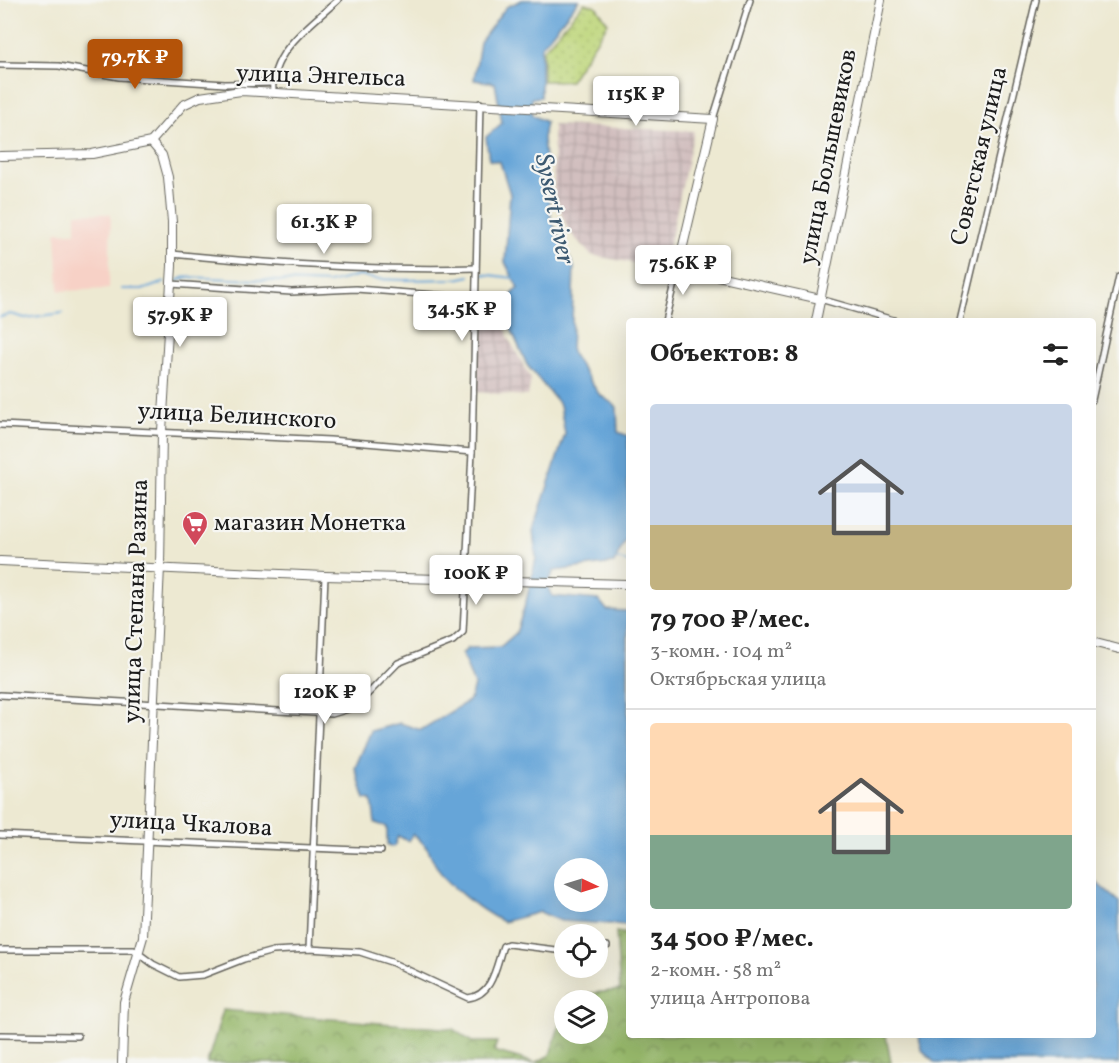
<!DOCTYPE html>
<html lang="ru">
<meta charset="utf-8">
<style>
body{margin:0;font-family:Vollkorn,serif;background:#f2f2f2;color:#222;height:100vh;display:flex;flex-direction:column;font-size:22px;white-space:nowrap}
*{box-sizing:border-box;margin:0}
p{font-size:20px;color:#767676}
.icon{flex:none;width:33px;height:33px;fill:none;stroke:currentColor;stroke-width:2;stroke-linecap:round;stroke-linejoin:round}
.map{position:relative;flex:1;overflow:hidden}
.panel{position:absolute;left:626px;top:318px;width:470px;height:720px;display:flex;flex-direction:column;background:#fff;border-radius:6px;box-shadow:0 6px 24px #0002}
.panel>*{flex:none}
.needle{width:39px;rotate:94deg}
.buttons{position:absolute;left:554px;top:858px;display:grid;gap:12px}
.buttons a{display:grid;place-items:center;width:54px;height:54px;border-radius:50%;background:#fff;box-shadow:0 6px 24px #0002;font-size:30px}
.price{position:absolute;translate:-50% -51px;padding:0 14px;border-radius:6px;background:#fff;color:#222;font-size:20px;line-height:39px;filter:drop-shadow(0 2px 3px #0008)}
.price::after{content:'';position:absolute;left:50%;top:36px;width:18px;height:14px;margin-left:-9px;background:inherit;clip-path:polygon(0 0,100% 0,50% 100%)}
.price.on{background:#b45309;color:#fff}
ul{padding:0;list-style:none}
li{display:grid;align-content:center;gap:12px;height:318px;padding:0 24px}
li+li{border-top:2px solid #e0e0e0}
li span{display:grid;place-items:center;height:186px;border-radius:6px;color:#555}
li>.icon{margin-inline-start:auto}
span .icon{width:108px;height:108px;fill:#fffc;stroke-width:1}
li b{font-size:26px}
h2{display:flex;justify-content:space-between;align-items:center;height:72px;padding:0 24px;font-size:26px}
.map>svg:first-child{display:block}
</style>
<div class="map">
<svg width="1119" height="1063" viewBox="0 0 1119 1063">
<defs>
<pattern id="industrial-grid" width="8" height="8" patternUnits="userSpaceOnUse" patternTransform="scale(1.5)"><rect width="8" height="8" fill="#d2bfbf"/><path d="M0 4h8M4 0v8" fill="none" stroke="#b4a4a4"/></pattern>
<pattern id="grass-dots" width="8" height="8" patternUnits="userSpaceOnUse" patternTransform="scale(1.5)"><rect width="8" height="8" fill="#bed67a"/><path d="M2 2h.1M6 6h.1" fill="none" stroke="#a3b769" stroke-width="1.8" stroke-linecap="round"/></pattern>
<pattern id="forest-crowns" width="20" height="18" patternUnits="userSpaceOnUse" patternTransform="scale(1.5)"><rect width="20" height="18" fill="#96b76a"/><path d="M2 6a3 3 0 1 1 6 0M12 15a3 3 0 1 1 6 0" fill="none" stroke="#7a9456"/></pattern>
</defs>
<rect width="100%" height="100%" fill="#f6f6f2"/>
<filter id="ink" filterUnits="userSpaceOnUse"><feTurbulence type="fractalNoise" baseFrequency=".0167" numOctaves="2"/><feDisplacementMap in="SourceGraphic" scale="12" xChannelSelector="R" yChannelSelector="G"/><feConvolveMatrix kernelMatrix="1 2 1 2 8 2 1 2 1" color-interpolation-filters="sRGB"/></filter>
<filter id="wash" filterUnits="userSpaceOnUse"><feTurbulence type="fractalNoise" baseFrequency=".008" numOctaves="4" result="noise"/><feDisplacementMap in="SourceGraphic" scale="24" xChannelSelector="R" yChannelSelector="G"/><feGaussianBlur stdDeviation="1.35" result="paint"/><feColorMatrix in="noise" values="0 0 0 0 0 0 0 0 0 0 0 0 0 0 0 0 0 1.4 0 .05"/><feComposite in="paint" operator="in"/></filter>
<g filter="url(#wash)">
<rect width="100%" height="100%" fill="#ede9d2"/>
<path fill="#f7d1c6" d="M76,213l35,1 -2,75 -50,2 -3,-59 20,1z"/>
<g fill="url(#industrial-grid)">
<path d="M553,125l141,6 -30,138 -73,-14 -23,-25 -14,-38z"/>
<path d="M499,302l9,35 23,42 -3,17 -52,-4 3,-89z"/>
</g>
<path fill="url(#grass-dots)" stroke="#6d794b" stroke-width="1.5" d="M584,3l12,3 12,17 -38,58h-27v-31z"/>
<path fill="url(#forest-crowns)" stroke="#596a43" stroke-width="1.5" d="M616,932l12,2v101h258l5,28h-684l16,-53 230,19 19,13h25l-3,9 41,12 15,-8 14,-44v23h33v-34h-30l1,-4 52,-6z"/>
<g fill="#66a5d8" stroke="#41607a" stroke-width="1.5" fill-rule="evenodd">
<path d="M522,0h57l-38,47v50l-9,1v17l14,7 -3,16 8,81 23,48 -3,85 28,42 18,13 1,25 10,4v99l-14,28 -60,8 -7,15 5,10 47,4 8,10 21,1v314l-67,-4 -21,-9 -37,10c-22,-12 -56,-35 -68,-58 -9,-17 -6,-16 -22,-30l-5,7 -10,-5 -4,11 -7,-2v-18l-12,-4 -3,-23 -7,-1 -10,-31 16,-37 29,-8 21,7 49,-30 4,-15 -12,-31 6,-6 32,-1 16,-14 10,-31 10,-44 -3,-27 32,-97 -5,-29 -33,-40 -19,-43 -1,-22 11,-12 -13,-26 5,-68 -10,-32 -11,-2 -3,-23 16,-14 -7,-40 -21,-3 6,-38 26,-35zM564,868h33v34h-33z"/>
<path d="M1092,879l27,23v161h-184l-14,-14 -2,-14h173z"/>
</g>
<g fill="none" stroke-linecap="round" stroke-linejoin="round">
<g stroke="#66a5d8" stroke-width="2">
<path d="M481,274l33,4"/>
<path d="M177,281l9,-4 143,6 31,-8 14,4 30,1 52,-1 14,-3"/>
<path d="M122,289h23l20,-7"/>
<path d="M0,317l11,-3 14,4 38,-5"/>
<path d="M617,559l11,3"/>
</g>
</g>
</g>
<g filter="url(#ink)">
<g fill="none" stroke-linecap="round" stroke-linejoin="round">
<defs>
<g id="street">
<path d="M0,65l59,1 60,11 106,7 47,-1"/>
<path d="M273,92c-4,-40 40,-69 65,-92"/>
<path d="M713,119l37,-119"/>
<path d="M172,254c101,10 202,17 304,14"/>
<path d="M171,284l120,8 65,-3 119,9"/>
<path d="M820,299l77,22"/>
<path d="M665,321l13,-54"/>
<path d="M960,321l76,-321"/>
<path d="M1092,400l27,-124"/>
<path d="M0,425l330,15 142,12"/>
<path d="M0,695l332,19 23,-7 43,-44 55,-22 10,-9 9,-180 8,-349"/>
<path d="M0,835l381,16"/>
<path d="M597,948l10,-2"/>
<path d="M309,949l16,-373"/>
<path d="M0,950h134l19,14 26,13 24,-2 41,-16 29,-8 36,-2 51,3 31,10 77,36c25,-3 28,-32 35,-52l5,-2 56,7"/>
<path d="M0,1035l78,1"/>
</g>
<g id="secondary">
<path d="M0,156l92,-2 59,-12 32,-37 17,-8 41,-6 472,28 -35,148 142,32"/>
<path d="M816,321l65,-321"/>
<path d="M122,1063l2,-61 19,-65 17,-370 2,-136 10,-165v-44l-4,-45 -6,-22 -11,-13"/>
</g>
<g id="primary">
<path d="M0,561l325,15 303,8"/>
<path d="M1092,642l27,7"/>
</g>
</defs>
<use href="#street" stroke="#65645c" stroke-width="8"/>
<use href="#secondary" stroke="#65645c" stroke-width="10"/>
<use href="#primary" stroke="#65645c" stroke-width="10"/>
<use href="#street" stroke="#fff" stroke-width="5"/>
<use href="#secondary" stroke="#fff" stroke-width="8"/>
<use href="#primary" stroke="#fff" stroke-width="8"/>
</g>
</g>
<defs>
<symbol id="supermarket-pin" viewBox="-11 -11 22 30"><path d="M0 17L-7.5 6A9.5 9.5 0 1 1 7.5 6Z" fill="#d1495b" stroke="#f6f6f2"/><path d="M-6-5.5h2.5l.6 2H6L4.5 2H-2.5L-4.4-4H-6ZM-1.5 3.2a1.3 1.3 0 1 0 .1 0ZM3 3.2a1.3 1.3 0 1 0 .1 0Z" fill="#fff"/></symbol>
</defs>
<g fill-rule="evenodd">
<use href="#supermarket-pin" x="180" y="509" width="30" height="40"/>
</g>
<g text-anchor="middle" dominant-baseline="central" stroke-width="4.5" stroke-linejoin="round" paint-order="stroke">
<g font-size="24" fill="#1c1c1c" stroke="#f6f6f2">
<text transform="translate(321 77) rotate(2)">улица Энгельса</text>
<text transform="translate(980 156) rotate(-77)">Советская улица</text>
<text transform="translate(829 157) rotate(-79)">улица Большевиков</text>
<text transform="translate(237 417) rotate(3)">улица Белинского</text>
<text transform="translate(137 601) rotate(-88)">улица Степана Разина</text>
<text transform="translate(191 825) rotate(3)">улица Чкалова</text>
</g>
<g font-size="24" fill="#1c1c1c" stroke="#f6f6f2" text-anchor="start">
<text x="214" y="524">магазин Монетка</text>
</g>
<g font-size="26" font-style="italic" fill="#3d5a71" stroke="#f6f6f2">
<text transform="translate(554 209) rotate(78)">Sysert river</text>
</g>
</g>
</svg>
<div class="buttons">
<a><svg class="needle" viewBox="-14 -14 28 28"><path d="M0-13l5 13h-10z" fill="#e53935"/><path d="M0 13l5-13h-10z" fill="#767676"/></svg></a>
<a><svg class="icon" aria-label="locate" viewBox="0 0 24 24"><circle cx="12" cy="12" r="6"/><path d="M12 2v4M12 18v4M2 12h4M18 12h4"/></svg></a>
<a><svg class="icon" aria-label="layers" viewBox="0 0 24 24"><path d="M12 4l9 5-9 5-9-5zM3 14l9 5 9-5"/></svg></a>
</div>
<b class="price on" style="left:135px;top:90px">79.7K ₽</b>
<b class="price" style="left:636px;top:127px">115K ₽</b>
<b class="price" style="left:324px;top:255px">61.3K ₽</b>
<b class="price" style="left:683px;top:296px">75.6K ₽</b>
<b class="price" style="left:462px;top:342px">34.5K ₽</b>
<b class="price" style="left:180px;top:348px">57.9K ₽</b>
<b class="price" style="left:476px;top:606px">100K ₽</b>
<b class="price" style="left:325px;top:725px">120K ₽</b>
<section class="panel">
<h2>Объектов: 8<svg class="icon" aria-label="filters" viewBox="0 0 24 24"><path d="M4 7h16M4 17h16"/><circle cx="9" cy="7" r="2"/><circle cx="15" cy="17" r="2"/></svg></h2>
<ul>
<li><span style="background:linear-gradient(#c9d6e8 65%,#c2b280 0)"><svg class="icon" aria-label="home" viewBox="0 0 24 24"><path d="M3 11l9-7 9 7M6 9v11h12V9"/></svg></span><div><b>79 700 ₽/мес.</b><p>3-комн. · 104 m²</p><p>Октябрьская улица</p></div></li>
<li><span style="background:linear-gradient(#ffd9b3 60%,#7fa58c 0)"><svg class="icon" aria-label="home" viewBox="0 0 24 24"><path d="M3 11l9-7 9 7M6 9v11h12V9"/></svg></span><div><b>34 500 ₽/мес.</b><p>2-комн. · 58 m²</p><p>улица Антропова</p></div></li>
</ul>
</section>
</div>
